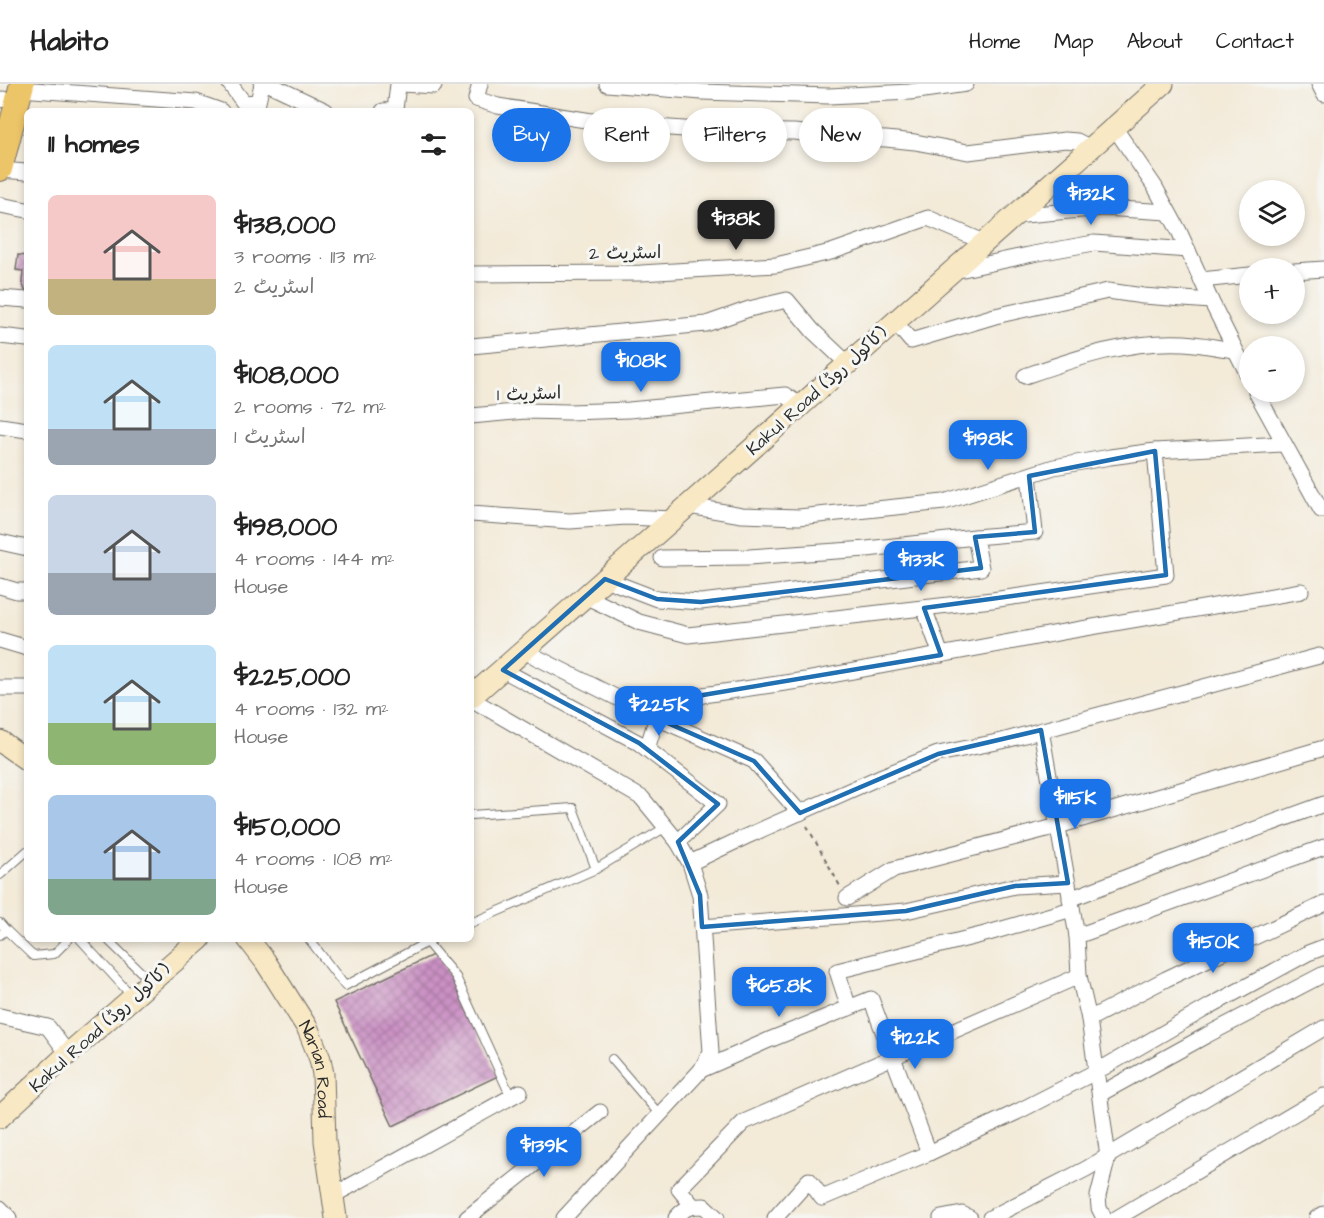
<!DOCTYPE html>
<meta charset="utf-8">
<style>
body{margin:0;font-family:"Architects Daughter","Playpen Sans Arabic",sans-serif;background:#f6f6f6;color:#222;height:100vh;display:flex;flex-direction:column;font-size:22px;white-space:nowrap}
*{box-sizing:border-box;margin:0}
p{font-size:20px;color:#767676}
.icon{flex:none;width:33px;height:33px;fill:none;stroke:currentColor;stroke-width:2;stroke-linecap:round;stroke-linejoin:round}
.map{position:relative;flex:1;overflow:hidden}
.panel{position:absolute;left:24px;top:24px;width:450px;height:834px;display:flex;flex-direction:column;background:#fff;border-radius:9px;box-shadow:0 3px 9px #0003}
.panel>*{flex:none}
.top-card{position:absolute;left:492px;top:24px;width:570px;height:54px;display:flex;gap:12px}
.controls{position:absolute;left:1239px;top:96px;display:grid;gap:12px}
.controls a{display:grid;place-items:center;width:66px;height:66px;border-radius:50%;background:#fff;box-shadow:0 3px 9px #0003;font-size:30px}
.price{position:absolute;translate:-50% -51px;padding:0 14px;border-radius:12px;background:#1a73e8;color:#fff;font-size:20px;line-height:39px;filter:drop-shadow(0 2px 3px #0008)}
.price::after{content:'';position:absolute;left:50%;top:36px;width:18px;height:14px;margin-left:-9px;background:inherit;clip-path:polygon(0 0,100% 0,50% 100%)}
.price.current{background:#222;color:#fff}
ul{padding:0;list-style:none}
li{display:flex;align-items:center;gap:18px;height:150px;padding:0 24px}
li span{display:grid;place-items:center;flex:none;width:168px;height:120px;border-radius:9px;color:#555}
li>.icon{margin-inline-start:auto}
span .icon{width:72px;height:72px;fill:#fffc;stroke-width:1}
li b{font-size:26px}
h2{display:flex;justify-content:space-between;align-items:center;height:72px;padding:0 24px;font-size:26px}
.chip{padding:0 21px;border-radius:27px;background:#fff;box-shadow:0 3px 9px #0003;font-size:21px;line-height:54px}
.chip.current{background:#1a73e8;color:#fff}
header{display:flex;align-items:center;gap:36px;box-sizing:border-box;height:84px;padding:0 30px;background:#fff;border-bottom:2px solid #e0e0e0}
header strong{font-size:28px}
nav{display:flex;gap:33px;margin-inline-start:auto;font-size:21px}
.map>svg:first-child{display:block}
</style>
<header>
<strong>Habito</strong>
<nav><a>Home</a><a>Map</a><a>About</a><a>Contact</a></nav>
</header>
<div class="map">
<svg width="1324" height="1134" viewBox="0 0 1324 1134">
<defs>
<pattern id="building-cross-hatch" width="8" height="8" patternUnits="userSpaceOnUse" patternTransform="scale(1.5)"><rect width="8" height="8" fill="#cb91c4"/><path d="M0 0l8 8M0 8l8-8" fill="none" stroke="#a5779f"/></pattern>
</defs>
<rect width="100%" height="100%" fill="#f6f6f2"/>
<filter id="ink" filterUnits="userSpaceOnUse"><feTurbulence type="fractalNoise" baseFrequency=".0167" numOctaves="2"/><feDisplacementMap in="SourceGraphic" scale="12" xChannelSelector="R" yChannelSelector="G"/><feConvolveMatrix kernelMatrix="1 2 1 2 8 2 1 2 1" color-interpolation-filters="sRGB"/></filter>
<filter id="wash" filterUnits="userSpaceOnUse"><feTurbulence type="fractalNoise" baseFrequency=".008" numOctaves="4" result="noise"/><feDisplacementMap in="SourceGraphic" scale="24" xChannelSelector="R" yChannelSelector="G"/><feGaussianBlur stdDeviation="1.35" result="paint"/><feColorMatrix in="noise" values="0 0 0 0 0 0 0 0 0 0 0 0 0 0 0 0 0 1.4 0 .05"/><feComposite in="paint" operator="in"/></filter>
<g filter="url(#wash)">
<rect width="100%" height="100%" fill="#f3ead8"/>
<g id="blocks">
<g fill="url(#building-cross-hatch)">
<path d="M18,171l9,1v40l-5,-14 1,-11 -7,-1z"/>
<path d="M439,868l59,124 -105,50 -59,-124z"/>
</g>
</g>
</g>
<g filter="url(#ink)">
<use href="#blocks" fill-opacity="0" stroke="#716e68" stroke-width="1.5"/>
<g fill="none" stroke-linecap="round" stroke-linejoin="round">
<defs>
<g id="service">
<path d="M471,731l102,-7 23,61"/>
<path d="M0,791l27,-24"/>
<path d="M0,839l6,7 -6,5"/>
<path d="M471,839l125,-54 70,-42"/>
<path d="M6,846l27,26 21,-2 15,-15"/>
<path d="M80,855l51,56"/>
<path d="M107,855l42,41"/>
<path d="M309,855l36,47 88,-47"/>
<path d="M424,855l32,38 55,120"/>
<path d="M612,975l48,56"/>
</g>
<g id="minor">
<path d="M230,0l14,19 14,-1 4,-18"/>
<path d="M269,0l57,27"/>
<path d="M402,0l32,2v-2"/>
<path d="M480,0l-4,15 22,7 106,17 106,8 84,1 57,6 35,1 29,3 53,10 97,-12 12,1 14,7"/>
<path d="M607,0l95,8 127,4 81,-4 56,-8"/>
<path d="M1319,0l5,10"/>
<path d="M20,5l176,13 25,9"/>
<path d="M0,16l3,-1"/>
<path d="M383,27l12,-1 3,-26"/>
<path d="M1114,43l41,60 24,44 32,70 39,78"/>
<path d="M0,86l27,2"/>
<path d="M0,121l27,5"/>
<path d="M1013,132l90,-8 65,4"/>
<path d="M954,187l79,-17 61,-11 94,7"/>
<path d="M1294,187l30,-2"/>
<path d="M471,190l170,-1 135,-8 55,-13 97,-34 56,24"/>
<path d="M1201,196l49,-5"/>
<path d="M0,214l27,2"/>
<path d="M895,238l16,19 84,-25 113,-25 35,5 68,5"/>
<path d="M0,252l27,3"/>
<path d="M471,262l235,-22 43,-15 38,-9 26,31 34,32"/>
<path d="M1025,292c52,-18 103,-36 159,-33 17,1 34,5 50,7"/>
<path d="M1256,308l65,118h3"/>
<path d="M471,332l54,-5 44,1 60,-2 156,-15 15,10"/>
<path d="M0,342l27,4"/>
<path d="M689,422l53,9 57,2 145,-15 110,-35 56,-10 45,-6 128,-7"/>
<path d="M471,430l99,7 56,-4 47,2"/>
<path d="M0,458l27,6"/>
<path d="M662,474l87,-1 118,-8 108,-12"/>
<path d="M605,495l52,20 44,3 280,-34 -6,-31 60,-5 -6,-56"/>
<path d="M0,502l17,5h10"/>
<path d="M585,512l54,26 49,13 304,-35 174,-25 -11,-124"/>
<path d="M924,524l17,47"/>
<path d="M0,556l27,8"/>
<path d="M524,567l133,67 97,43 46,52"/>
<path d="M503,586l136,73 79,61 -40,38"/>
<path d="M0,604h27"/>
<path d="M471,615l171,99 36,44 12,21 10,32 11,157 -10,18 -137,148"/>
<path d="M1041,646l36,206"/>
<path d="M647,665l12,-39 44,-15 102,-15 258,-48 238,-41"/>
<path d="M690,779l55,-26 135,-60 58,-23 64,-13 317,-85"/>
<path d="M847,814l47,-29 164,-43 266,-78"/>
<path d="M1070,815l101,-39 153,-56"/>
<path d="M702,843l204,-16 109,-25 53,-3"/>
<path d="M1079,892l-2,-40 247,-89"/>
<path d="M849,924l-12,-37 148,-37 87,-25"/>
<path d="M0,932l48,11 20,27"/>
<path d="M1089,935l77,-40 158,-75"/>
<path d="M701,986l68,-30 102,-41 58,154"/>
<path d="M1100,1010l107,-59 117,-61"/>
<path d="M332,1112l188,-104"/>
<path d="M693,1122l-14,-17 65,-67 335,-146 10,43 19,138 -10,39 1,12 5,10"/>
<path d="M0,1124l9,10"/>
<path d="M467,1134l133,-106"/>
<path d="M676,1134c9,-11 14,-12 28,-12l13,12"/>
<path d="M775,1134l34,-38 13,18 107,-45 88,-41 84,-43 111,-64 96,-52 16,-6"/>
<path d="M941,1134l21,-4 8,4"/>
<path d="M990,1134l96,-49 238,-141"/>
<path d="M1117,1134l207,-122"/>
<path d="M1317,1134l7,-4"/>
</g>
<g id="secondary">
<path d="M471,613l202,-178 490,-435"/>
<path d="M0,657l27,19"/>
<path id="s1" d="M248,855l17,22 43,68 12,30 3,15 2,67 11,77"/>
<path d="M0,1033l68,-63 132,-115"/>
</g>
<path id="trunk" d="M0,85l22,-85"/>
</defs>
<use href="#service" stroke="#716e68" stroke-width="10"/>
<use href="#minor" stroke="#716e68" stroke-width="17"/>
<use href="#secondary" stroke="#716e68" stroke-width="23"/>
<use href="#trunk" stroke="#716e68" stroke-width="26"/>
<path stroke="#716e68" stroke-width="2" stroke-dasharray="4.5 4.5" stroke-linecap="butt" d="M807,742l33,60"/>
<use href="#service" stroke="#fff" stroke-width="8"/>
<use href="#minor" stroke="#fff" stroke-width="15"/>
<use href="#secondary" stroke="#f8e8c3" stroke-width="21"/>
<use href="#trunk" stroke="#edc569" stroke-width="24"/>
</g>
</g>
<path fill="none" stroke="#1f6fb2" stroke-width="4.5" stroke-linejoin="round" d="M1155,367l11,124 -242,33 17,47 -238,40 -56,19 107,47 46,52 138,-59 103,-24 27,153 -53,3 -109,25 -204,16 -2,-32 -22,-53 40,-38 -79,-61 -136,-73 102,-91 52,20 44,3 280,-34 -6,-31 60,-5 -6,-56z"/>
<g text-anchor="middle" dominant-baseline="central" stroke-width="6" stroke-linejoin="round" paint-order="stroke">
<g font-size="18" fill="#2b2b2b" stroke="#f6f6f2">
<text transform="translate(625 169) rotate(-1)">اسٹریٹ 2</text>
<text transform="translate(817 307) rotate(-42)">Kakul Road (کاکول روڈ)</text>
<text transform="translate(529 310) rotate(-2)">اسٹریٹ 1</text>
<text transform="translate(100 944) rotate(-42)">Kakul Road (کاکول روڈ)</text>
<text stroke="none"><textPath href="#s1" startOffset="150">Narian Road</textPath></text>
</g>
</g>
</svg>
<div class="controls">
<a><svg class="icon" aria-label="layers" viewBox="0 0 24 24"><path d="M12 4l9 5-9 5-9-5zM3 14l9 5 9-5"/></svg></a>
<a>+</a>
<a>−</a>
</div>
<b class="price" style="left:1091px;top:142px">$132K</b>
<b class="price current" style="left:736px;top:167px">$138K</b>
<b class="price" style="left:641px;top:309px">$108K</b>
<b class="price" style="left:988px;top:387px">$198K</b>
<b class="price" style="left:921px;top:508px">$133K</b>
<b class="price" style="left:659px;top:653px">$225K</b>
<b class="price" style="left:1075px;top:746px">$115K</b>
<b class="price" style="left:1213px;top:890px">$150K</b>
<b class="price" style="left:779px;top:934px">$65.8K</b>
<b class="price" style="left:915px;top:986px">$122K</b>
<b class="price" style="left:544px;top:1094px">$139K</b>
<div class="top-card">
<a class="chip current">Buy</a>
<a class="chip">Rent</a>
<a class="chip">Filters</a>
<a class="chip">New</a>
</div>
<section class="panel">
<h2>11 homes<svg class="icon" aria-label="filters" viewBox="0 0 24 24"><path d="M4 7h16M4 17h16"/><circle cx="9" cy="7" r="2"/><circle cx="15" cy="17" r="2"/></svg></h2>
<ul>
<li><span style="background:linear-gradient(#f6c9c9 70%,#c2b280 0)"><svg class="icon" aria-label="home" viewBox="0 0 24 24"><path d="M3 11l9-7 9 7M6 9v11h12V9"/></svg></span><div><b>$138,000</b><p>3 rooms · 113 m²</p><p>اسٹریٹ 2</p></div></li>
<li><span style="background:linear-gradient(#bfe0f5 70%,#9aa5b1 0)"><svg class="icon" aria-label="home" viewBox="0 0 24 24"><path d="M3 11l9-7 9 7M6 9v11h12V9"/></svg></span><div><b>$108,000</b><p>2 rooms · 72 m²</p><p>اسٹریٹ 1</p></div></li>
<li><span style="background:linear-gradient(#c9d6e8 65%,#9aa5b1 0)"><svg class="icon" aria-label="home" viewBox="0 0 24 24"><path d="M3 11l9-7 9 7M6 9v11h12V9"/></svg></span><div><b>$198,000</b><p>4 rooms · 144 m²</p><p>House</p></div></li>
<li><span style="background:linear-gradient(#bfe0f5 65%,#8fb573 0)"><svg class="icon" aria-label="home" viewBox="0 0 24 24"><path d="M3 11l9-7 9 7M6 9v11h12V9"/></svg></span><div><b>$225,000</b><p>4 rooms · 132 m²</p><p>House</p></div></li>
<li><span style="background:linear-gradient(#a9c7e8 70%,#7fa58c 0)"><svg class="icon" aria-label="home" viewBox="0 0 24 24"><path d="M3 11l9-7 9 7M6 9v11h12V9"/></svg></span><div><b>$150,000</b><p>4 rooms · 108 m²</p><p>House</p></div></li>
</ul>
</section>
</div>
